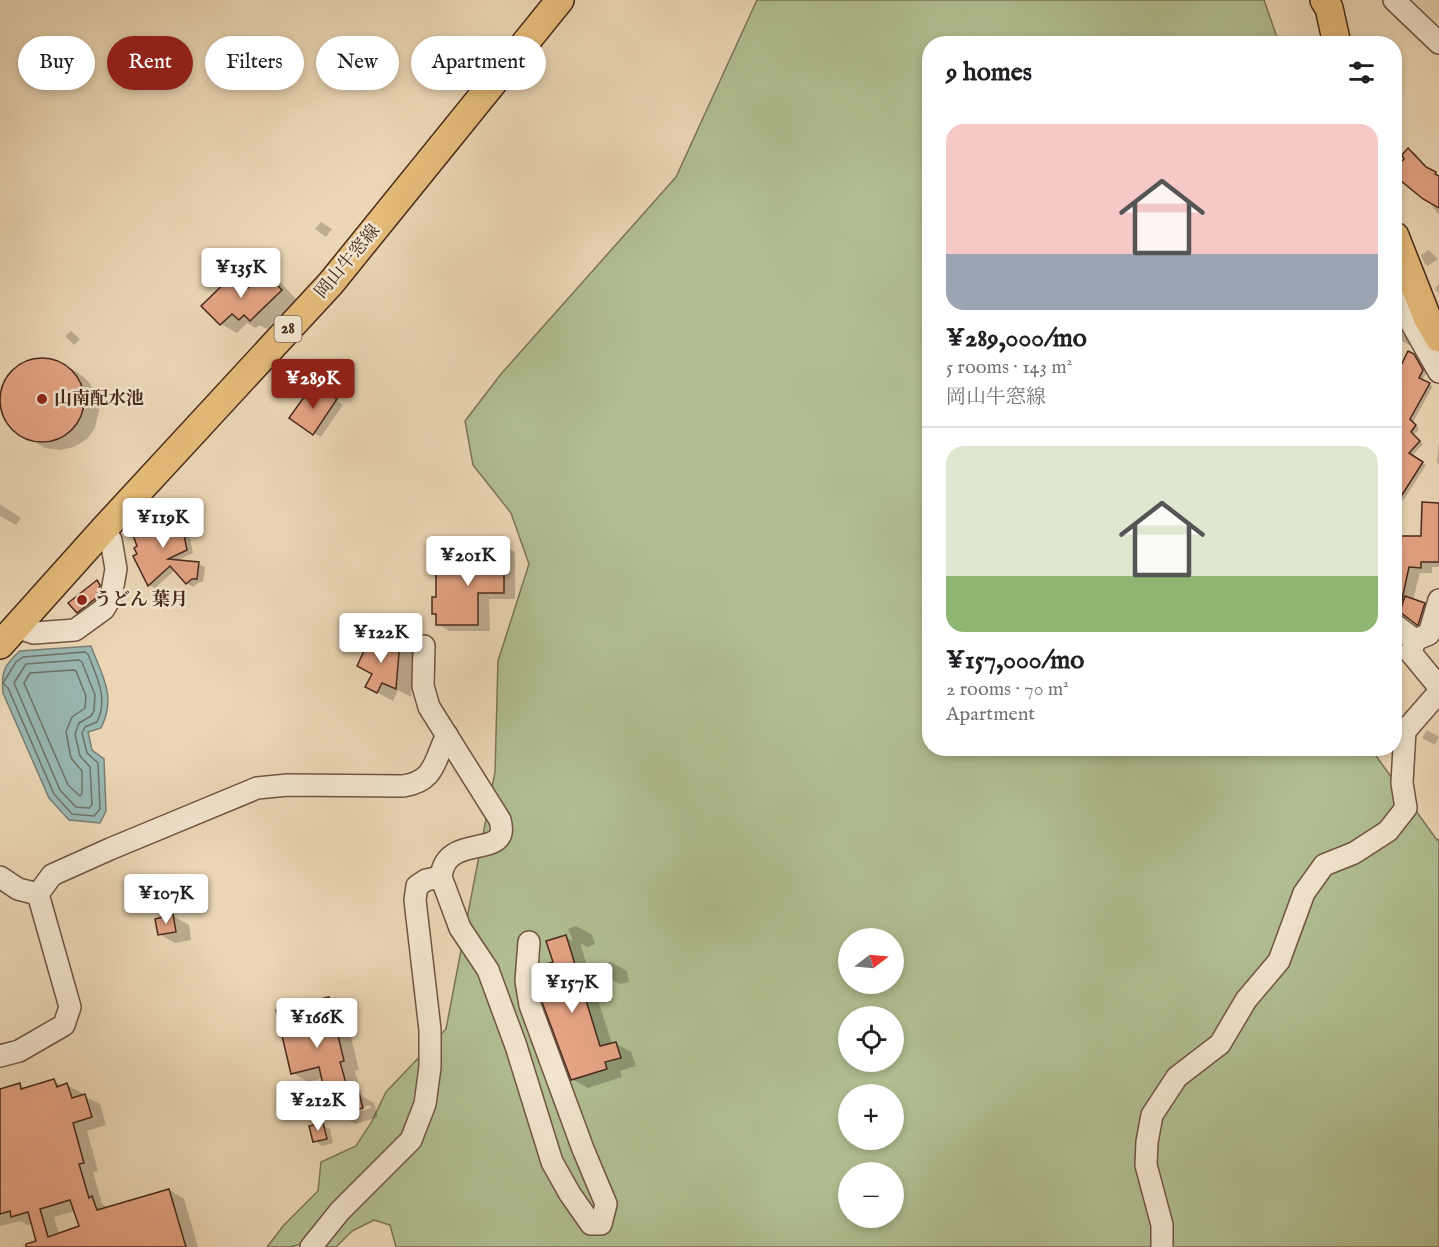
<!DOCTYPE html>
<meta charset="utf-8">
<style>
body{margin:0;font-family:"IM FELL English","Noto Serif JP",serif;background:#f6f6f6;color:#202124;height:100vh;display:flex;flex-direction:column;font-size:22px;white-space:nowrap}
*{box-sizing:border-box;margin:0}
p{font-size:20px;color:#757577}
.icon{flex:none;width:33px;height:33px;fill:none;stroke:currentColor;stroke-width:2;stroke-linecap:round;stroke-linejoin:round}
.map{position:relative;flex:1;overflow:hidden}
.details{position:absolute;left:922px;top:36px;width:480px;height:720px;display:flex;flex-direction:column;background:#fff;border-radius:24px;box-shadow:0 3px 9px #0003}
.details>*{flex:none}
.hud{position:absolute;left:18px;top:36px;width:570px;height:54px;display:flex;gap:12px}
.needle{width:39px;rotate:74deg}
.tools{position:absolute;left:838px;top:928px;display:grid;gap:12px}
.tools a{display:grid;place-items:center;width:66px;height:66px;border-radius:50%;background:#fff;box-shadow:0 3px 9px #0003;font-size:30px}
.price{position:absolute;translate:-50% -51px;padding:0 14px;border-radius:6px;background:#fff;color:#222;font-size:20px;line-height:39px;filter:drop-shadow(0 2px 3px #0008)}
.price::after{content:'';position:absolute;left:50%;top:36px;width:18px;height:14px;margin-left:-9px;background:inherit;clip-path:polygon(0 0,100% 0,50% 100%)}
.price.selected{background:#8f2418;color:#fff}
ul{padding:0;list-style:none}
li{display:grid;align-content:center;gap:12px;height:318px;padding:0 24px}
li+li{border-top:2px solid #e0e0e0}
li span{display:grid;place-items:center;height:186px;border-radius:18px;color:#555}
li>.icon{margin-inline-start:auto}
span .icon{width:108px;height:108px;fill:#fffc;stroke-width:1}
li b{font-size:26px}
h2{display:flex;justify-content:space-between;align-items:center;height:72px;padding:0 24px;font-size:26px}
.tag{padding:0 21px;border-radius:27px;background:#fff;box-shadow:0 3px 9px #0003;font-size:21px;line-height:54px}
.tag.selected{background:#8f2418;color:#fff}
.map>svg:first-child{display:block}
</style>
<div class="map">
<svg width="1439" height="1247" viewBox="0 0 1439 1247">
<rect width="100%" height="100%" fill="#ebd7b5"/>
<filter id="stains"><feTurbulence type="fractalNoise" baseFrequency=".00333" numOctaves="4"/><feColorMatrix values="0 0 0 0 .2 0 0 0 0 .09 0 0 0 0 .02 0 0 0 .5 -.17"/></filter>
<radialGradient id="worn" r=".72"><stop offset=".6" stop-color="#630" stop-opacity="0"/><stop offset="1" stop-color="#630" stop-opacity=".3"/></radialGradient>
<path fill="#b1bf92" stroke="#7c7456" stroke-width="1.5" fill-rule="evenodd" d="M757,0h507l15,43 -349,1v704l441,1 66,91 2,-1v408h-1043l-6,-22 -16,-5 -22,11 -16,16h-30l-5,-3 -11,3h-23l17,-22 34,-34 3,-29 35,-16 15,-23 15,-31 60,-63 49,-257 3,-111 31,-97 -18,-51 -38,-48 -8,-44 36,-47 175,-197zM849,939h45v45h-45zM849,1017h45v45h-45zM849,1095h45v45h-45zM849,1173h45v45h-45z"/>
<path fill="#99b8b3" stroke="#797e76" stroke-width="1.5" d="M91,646c11,30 26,50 10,82l-13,4 4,18 12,9 2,52 -6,12 -31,-3 -20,-22 -46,-105c-2,-21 1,-28 17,-42z"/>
<g fill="#0003" fill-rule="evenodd">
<path d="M1409,150l6,3 17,20 7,4v38l-8,-10 1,-3 -37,-28v-3l11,-11z"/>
<path d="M321,222l11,7 -6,8 -11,-8z"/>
<path d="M1429,250l9,9 -10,7 -3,-2 -4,-9z"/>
<path d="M265,274l16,9 16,17 -30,29 -8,-4 -3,3 -9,-5 -10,10 -16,-9 13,-48 18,11z"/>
<path d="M1439,283v10l-4,-3z"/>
<path d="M1395,308l17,35 -3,2 -8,-5 -6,-11z"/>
<path d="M71,331l9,8 -6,6 -9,-9z"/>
<path d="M1409,353l9,5 8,15 -4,8 11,5 -20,36 6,7 -5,6 9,9 -11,12 14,9 -23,36 -8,-6v-110z"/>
<path d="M41,359l19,4 17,9 10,8 9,12 4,14 -5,22 -8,11 -13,8 -14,3 -15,-2 -29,-18 -10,-12 -4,-16 3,-20 7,-10 13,-9z"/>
<path d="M325,392l18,13 -22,32 -7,-4 -5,-32z"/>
<path d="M1439,441v23l-2,-1z"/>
<path d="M0,504l21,14 -5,7 -16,-9z"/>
<path d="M1439,505v62h-7v6h-12l-7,27 22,10 -6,19 -20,-11 -14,-1v-72l2,-8 25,1z"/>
<path d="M179,516l7,4 7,33 -17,8 22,3 7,3 -2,15h-4l-6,5 -6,-4 -12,-13 -20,18 -6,-3z"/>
<path d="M504,546l11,6v47h-26l1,32h-41l-11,-7v-8l-4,-3 4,-15 42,-32 8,-13z"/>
<path d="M97,582l11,7 -18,29 -12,-6z"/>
<path d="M399,642l16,9 -4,46 -13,-7 -5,11 -26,-14 17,-39z"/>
<path d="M1427,730l12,7 -4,8 -13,-7z"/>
<path d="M173,916l16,9 2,15 -16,3 -16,-9z"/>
<path d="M576,926l16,9 3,9 -8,3 -7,-4 32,101 3,-1 16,9 5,14 -16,5 2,6 -34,11 -16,-9 -17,-116 10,-26 8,4 -5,-12z"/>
<path d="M611,962l16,9 2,11 -9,2 -16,-9 -2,-11z"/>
<path d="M328,999l16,9 15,62 -4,1 7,25 12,7 4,14 -22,7 -16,-9 -4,-13 -8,-5 -5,-19 -15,4 -15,-9zM370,1105l1,3 -21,6v-3z"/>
<path d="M54,1081l9,5 4,-1 15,8 1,3 17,8 6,21 -19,6 11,40 -5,1 9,32 6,4 61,-18 15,9 14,48h-176l16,-5 -5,-19 -5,2 -8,-4 -20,5v-136l20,-5 6,4zM75,1211l6,16 -22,8 -5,-18z"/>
<path d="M322,1125l8,4 3,14 -11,3 -7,-5z"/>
</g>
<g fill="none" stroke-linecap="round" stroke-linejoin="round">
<g stroke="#707067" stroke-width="1.5">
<path d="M85,652l3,2c8,22 21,44 9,68l-12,5 -3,6 5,20 11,10 2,46 -6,7 -22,-2 -18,-20 -46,-106 -5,-5 13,-21 7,-5z"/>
<path d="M79,660l3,2 13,33 -1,16 -3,5 -12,7 -4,11 5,22 10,11 2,38 -3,3 -13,-1 -16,-17 -46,-107 12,-19z"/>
<path d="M73,670l3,1 10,25 -1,12 -13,9 -6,15 5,26 11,13v23l-2,2 -12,-11 -44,-102 6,-10z"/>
</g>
</g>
<g fill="#e5a485" stroke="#48281b" stroke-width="1.5" fill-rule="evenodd">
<path d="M1408,148l18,19 10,5 -1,2 4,2v32l-16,-9 -28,-23v-7l9,-10 -2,-4z"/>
<path d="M264,272l18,18 -32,31 -6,-6 -5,5 -7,-6 -12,11 -19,-19 33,-32 14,14z"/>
<path d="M1408,351l6,3 9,16 -4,8 11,5 -20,36 6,6 -5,7 9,9 -11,12 14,9 -28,44v-128z"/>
<circle cx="42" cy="400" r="42"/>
<path d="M317,386l20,13 -24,36 -24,-17 15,-21 4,2z"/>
<path d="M1422,502l17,1v59h-18v6l-12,-1 -9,42 -5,-1 1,-72h25z"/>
<path d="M180,514l7,36 -19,9 31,3 -2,17h-5l-6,5 -16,-18 -22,20 -15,-30 4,-2 -3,-6 3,-2 -6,-16 18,-9z"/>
<path d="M486,543l18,1v49h-26v32h-42v-11h-4v-17h4v-33h42v-12h8z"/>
<path d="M97,580l3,5 -4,13 -19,15 -9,-10z"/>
<path d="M1405,596l20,7 -7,22h-1l-17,-13z"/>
<path d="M388,640l12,1 -4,48 -14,-6 -5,10 -12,-6 7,-13 -15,-8 10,-21 16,1 1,-5z"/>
<path d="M173,914l3,18 -18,3 -3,-16z"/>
<path d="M566,935l34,111 16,-4 5,16 -16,4 2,7 -36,11 -29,-78 -3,-22 1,-14 13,-4 -7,-21z"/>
<path d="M329,997l15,64 -4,1 9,32 10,-1 4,15 -24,8 -6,-20 -7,2 -7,-31 -28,7 -15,-64z"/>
<path d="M54,1079l3,8 10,-4 5,15 13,-4 7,23 -19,6 11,40 -5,1 10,34 3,-2 5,14 72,-21 17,58h-160v-3l10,-3 -8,-29 -17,5 -1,-6 -10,3v-125l20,-6 1,6zM70,1200l9,26 -31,11 -8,-28z"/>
<path d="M323,1123l4,16 -14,3 -4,-16z"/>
</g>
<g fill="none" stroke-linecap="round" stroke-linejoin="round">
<defs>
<g id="minor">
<path d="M1394,0l45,43"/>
<path d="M1395,290l6,15 38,67"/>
<path d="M1439,600l-10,34 -14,6 -4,13 28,34"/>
<path d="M1395,625l20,15"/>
<path d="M16,627l18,6 41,-3 29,-21 7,-12 5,-28 -5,-29 -8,-10"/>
<path d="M424,646l-1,40 6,21 71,113c12,42 -54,10 -59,57"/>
<path d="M0,877l18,12 20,5"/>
<path d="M0,1056l19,-5 45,-26 6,-18 -32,-113 14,-19 58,-26 147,-61 31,-3 115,1c33,-5 31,-26 44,-51"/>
<path d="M311,1247l29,-36 71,-71 14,-36 5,-37v-37l-15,-130 2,-14 9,-6 15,-3 19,51 28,42 28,76 36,116 18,32 21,30h10l5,-20 -23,-55 -53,-144 -4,-24 3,-39"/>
<path d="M1162,1247v-22l-16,-60 1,-23 5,-27 25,-38 43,-33 26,-44 33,-39 25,-68 20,-28 30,-12 34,-22 18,-23 -4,-25 3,-52 34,-39"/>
</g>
<g id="major">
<path d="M1324,0l5,8 8,36"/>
<path d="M1395,236l32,81 12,21"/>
<path d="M0,645l103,-115 228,-247 229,-283"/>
</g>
</defs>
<use href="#minor" stroke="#715442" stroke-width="24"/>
<use href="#major" stroke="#48281b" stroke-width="30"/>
<use href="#minor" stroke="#f2e5cf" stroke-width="21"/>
<use href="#major" stroke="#e6bc7a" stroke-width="27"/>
</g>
<g fill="#8f2418" stroke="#f2e5cf" stroke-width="2">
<circle cx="42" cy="399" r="6"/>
<circle cx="82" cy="600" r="6"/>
</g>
<g text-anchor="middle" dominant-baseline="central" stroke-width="5" stroke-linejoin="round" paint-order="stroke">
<rect fill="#f2e5cf" stroke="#7b6151" stroke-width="1.5" x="274.5" y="316" width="27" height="26" rx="4.5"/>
<g font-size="16" font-weight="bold" fill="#48281b">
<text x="288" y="329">28</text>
</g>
<g font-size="18" fill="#48281b" stroke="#f2e5cf">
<text transform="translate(348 262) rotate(-50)">岡山牛窓線</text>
</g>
<g font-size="18" font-weight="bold" fill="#48281b" stroke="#f2e5cf" text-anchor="start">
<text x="54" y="399">山南配水池</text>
<text x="94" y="600">うどん 葉月</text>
</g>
</g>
<rect width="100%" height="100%" filter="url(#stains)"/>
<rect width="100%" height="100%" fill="url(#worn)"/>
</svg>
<div class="tools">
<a><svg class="needle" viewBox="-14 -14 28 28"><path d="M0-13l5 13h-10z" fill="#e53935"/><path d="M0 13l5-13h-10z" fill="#757577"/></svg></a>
<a><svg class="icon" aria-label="locate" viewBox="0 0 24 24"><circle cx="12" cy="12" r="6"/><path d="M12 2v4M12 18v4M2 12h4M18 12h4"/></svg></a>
<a>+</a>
<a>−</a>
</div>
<b class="price" style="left:241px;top:299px">¥135K</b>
<b class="price selected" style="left:313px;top:410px">¥289K</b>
<b class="price" style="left:163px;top:549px">¥119K</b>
<b class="price" style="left:468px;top:587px">¥201K</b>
<b class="price" style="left:381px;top:664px">¥122K</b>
<b class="price" style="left:166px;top:925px">¥107K</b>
<b class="price" style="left:572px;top:1014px">¥157K</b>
<b class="price" style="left:317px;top:1049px">¥166K</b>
<b class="price" style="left:318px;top:1132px">¥212K</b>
<div class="hud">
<a class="tag">Buy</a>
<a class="tag selected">Rent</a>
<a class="tag">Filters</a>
<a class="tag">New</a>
<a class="tag">Apartment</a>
</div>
<section class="details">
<h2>9 homes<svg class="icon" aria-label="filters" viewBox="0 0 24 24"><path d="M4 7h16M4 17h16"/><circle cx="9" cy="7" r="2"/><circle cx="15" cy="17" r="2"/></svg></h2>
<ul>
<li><span style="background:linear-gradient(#f6c9c9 70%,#9aa5b1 0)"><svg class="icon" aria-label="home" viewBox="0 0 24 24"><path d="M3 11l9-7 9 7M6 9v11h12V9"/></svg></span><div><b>¥289,000/mo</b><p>5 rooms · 143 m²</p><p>岡山牛窓線</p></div></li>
<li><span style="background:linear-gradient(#dfe7d0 70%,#8fb573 0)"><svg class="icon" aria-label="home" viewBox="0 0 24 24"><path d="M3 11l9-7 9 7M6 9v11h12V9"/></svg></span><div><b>¥157,000/mo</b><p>2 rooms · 70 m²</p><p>Apartment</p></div></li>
</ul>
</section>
</div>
